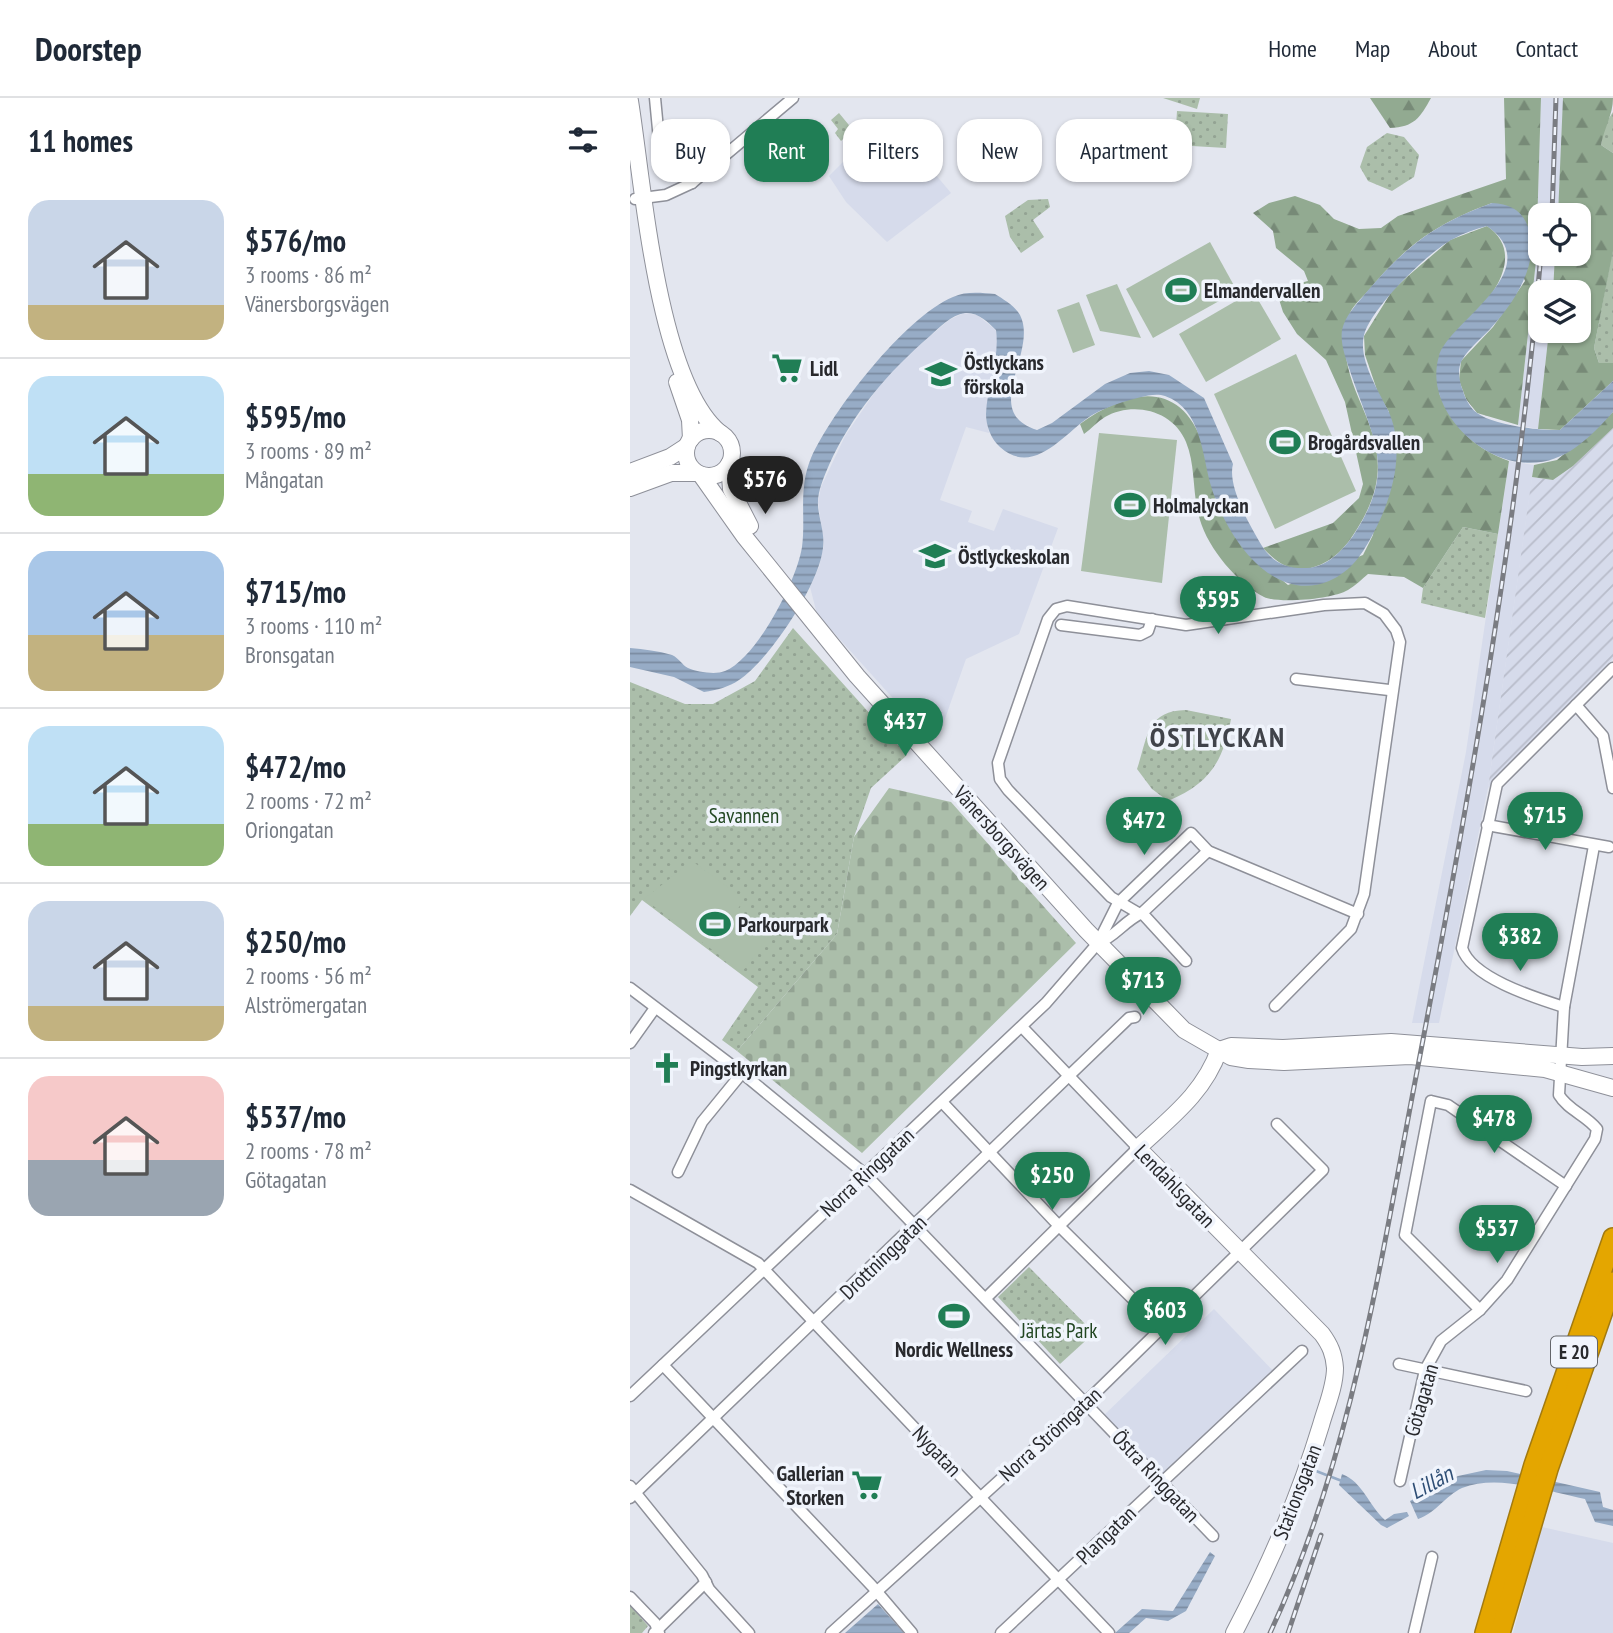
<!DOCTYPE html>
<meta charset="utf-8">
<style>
body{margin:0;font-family:"PT Sans Narrow",sans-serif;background:#f2f2f3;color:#1f2937;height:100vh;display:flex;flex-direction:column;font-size:26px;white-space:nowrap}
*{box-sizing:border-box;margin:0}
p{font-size:23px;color:#747a83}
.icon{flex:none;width:38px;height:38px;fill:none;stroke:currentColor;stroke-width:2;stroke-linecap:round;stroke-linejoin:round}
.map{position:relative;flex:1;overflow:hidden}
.drawer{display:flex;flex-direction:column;background:#fff;width:630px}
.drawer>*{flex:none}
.guide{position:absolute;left:21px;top:21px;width:665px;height:63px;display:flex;gap:14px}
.controls{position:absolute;left:898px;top:105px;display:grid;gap:14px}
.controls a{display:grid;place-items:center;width:63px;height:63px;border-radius:14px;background:#fff;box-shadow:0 2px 5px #0004;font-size:35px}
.price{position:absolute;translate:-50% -60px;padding:0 16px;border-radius:24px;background:#207e55;color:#fff;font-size:23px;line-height:46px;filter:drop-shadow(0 2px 4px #0008)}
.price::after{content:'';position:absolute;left:50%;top:42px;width:21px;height:16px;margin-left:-10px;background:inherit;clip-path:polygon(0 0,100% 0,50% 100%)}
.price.on{background:#222;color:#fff}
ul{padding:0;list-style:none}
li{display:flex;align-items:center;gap:21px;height:175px;padding:0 28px}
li+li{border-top:2px solid #e0e1e3}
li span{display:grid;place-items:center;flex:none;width:196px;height:140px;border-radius:21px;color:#555}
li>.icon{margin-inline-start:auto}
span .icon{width:84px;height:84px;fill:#fffc;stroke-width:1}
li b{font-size:30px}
h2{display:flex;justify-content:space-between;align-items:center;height:84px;padding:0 28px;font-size:30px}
.pill{padding:0 24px;border-radius:21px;background:#fff;box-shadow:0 2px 5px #0004;font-size:24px;line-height:63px}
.pill.on{background:#207e55;color:#fff}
header{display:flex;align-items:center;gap:42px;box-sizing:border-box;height:98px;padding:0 35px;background:#fff;border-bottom:2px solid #e0e1e3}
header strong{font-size:33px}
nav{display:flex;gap:38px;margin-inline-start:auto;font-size:24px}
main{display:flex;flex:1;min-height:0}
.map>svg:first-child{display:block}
</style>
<header>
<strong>Doorstep</strong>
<nav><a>Home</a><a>Map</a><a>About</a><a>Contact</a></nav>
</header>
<main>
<section class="drawer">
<h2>11 homes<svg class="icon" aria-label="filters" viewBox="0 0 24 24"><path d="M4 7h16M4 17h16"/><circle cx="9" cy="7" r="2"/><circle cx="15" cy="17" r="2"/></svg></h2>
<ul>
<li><span style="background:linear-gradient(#c9d6e8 75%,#c2b280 0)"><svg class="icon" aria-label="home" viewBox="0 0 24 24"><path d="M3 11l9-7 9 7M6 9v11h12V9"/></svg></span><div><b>$576/mo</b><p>3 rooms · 86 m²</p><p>Vänersborgsvägen</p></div></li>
<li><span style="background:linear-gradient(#bfe0f5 70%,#8fb573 0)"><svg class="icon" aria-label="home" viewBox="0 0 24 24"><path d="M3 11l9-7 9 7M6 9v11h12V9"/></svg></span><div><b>$595/mo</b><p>3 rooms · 89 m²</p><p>Mångatan</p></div></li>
<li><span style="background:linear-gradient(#a9c7e8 60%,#c2b280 0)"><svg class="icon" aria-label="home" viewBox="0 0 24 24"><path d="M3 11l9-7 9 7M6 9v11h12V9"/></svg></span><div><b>$715/mo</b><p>3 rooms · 110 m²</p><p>Bronsgatan</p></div></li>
<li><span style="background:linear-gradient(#bfe0f5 70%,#8fb573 0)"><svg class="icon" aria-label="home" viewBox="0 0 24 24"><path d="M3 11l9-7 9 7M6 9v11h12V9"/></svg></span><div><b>$472/mo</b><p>2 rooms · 72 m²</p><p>Oriongatan</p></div></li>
<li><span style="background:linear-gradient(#c9d6e8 75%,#c2b280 0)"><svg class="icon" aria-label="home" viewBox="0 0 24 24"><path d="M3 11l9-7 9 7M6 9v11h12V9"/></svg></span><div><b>$250/mo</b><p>2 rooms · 56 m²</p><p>Alströmergatan</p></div></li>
<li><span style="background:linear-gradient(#f6c9c9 60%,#9aa5b1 0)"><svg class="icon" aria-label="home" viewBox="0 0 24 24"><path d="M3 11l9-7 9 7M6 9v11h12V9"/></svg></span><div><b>$537/mo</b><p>2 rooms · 78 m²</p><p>Götagatan</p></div></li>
</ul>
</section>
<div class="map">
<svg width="983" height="1535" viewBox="0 0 983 1535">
<defs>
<pattern id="industrial-furrows" width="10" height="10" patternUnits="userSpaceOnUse" patternTransform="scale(1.75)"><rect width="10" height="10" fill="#d6dbeb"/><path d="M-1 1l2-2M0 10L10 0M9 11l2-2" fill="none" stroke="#b8bcca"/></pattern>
<pattern id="green-dots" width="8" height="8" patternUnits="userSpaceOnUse" patternTransform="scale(1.75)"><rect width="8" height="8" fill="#abbeaa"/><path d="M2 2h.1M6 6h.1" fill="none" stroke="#93a393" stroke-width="1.8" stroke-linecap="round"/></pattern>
<pattern id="forest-firs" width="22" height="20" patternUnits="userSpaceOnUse" patternTransform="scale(1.75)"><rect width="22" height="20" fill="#92aa91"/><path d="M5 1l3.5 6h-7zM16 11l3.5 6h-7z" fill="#778a77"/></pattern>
<pattern id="cemetery-stones" width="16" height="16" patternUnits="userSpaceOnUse" patternTransform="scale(1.75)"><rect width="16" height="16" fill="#abbeaa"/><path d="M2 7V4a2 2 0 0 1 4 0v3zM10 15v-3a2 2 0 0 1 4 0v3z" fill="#93a393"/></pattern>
<pattern id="water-rules" width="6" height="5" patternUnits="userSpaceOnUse" patternTransform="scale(1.75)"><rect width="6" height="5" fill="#97acc6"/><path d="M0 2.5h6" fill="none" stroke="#7b8ca1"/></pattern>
</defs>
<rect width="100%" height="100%" fill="#e3e6ef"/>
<g fill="#d6dbeb">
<path d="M911,0h22v36l-5,81h-18v39h15l-2,38h-13v39h9l-11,98 -20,-4 18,-164z"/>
<path d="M265,28l56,67 -64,49 -41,-40 -17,-26 15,-15z"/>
<path d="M334,215l13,2 19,15 2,13 -12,73 3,17 -23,-6 -26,73 32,11 -4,11 26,9 9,-22 55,19 -39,106 -53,25 -26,74 -22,-7 -101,-112 -7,-27 9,-20 5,-22 -6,-43 3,-15 24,-51 36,-53 28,-29 40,-34z"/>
<path d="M879,363l25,4 -46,323 -49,235h-27l54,-271z"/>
<path d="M584,1211l65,68 -116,108 -63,-66z"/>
<path d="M912,1429l71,16v90h-100z"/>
</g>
<path fill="url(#industrial-furrows)" d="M983,330v231l-125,129 44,-311 21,3 20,-14z"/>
<g fill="url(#green-dots)">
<path d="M533,0h37l-3,11z"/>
<path d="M547,13l51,3 -2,34 -51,-3z"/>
<path d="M983,14v41l-12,-8 3,-19z"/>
<path d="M209,15l14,17 -12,11 -6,-8 3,-4 -7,-9z"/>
<path d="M757,35l17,4 15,18 -5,22 -22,14 -24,-10 -8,-14 7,-20z"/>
<path d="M418,101l2,8 -17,13 11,17 -23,16 -11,-16 -5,-21 23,-16z"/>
<path d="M983,150v115l-1,1 -13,-1 -5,-15z"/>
<path d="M833,429l35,7 -13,84 -64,-15 2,-15z"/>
<path d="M163,530l114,127 -36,33 -17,49 -17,97 -100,117 -15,-11 36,-53 -116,-87 -12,16v-234l55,22h28l42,-23z"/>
<path d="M556,612l45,9c-8,43 -22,65 -63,82l-16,-12 -15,-20c11,-32 9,-58 49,-59z"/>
<path d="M399,1169l65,66 -34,31 -62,-67z"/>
<path d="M0,1507l18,21 -6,7h-12z"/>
</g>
<g fill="url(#forest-firs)">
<path d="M740,0h61c-11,20 -17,29 -41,30z"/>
<path d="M874,0h37l-5,163 -18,164 -41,-12 -11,-14 -7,-19 2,-19 32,-34 32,-46 -33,-78c-55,20 -87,43 -124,88 -6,7 -17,16 -19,25 -23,83 68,118 8,213 -11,18 -23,32 -43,38 -22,7 -37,-4 -51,-19l70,-25 26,-25 4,-14 -18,-82 -19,-42 -29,-26 -14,-22 -6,-19 11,-7 20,-5 -4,-10 -28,-23 -3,-17 -20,-18 16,-10 26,-7 25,9 14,14 25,10 22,-1 17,-12 108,-37z"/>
<path d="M933,0h50c0,17 -9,30 -12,47l12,8v98l-19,97 5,15h14v18l-53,49 -22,-1 11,-98h29v-39h-25l2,-38h23v-39h-20z"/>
<path d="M857,128c36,25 11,64 -12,88 -5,5 -12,10 -15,16 -10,19 -14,43 -21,63 15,34 34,55 70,68l-11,73 -35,-7 -40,61 -19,-11 -36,-3c-6,5 -13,12 -20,16 -15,9 -69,14 -84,7 -26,-13 -56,-49 -64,-77 -8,-24 -4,-54 -14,-78 -13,-32 -53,-41 -81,-25 -8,5 -14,12 -21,17l-4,-10c49,-35 101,-46 124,23 7,20 6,41 16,62 17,32 41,53 68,76l75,-30 10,-20 16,-123 -11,-19 -13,-38 -1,-19 28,-45 16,-15 42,-36z"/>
<path d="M983,314v16l-40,38 -20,14 -21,-3 2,-12 23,-5z"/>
</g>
<path fill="url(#cemetery-stones)" d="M259,690l62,14 125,141 -214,210 -125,-102 100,-117 17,-97z"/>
<g fill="#abbeaa">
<path d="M580,144l27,49 -84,47 -27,-49z"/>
<path d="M487,186l24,54 -41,-7 -14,-36z"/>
<path d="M623,193l28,48 -75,43 -27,-48z"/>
<path d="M449,204l16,43 -22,8 -16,-43z"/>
<path d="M666,256l60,137 -81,38 -61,-135z"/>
<path d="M469,335l78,7 -15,143 -81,-12z"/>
<path d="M62,763l52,38 -8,13 33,24 -27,36 -98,-73z"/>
</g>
<g fill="url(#water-rules)">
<path d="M862,105c18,1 30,7 36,24 13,36 -14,76 -37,101 -9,10 -22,20 -29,32 -5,9 -3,21 1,31 2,7 7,17 14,22 16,12 63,18 83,17l53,-49v31c-26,29 -53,56 -94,50 -45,-6 -95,-57 -80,-106 9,-34 111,-86 48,-130 -12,3 -23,7 -34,13 -25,13 -82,69 -89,96 -6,24 14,55 24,75 18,39 5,86 -14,122 -11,21 -22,39 -45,49 -58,24 -104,-47 -118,-95 -9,-30 -9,-77 -46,-90 -12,-4 -30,3 -42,6 -12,4 -23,8 -34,15 -26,18 -56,60 -89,30 -9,-8 -14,-21 -14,-33 1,-28 14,-55 10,-84 -8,-8 -18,-18 -31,-17 -14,2 -26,15 -35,23 -42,36 -78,78 -101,129 -5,12 -12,27 -11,41 1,13 7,28 5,42 -4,37 -53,111 -84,132 -10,7 -22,10 -35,12l-30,-15 -44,-10v-19c14,1 28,3 42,7 7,3 10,10 16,13 9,4 28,7 37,3 32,-13 72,-91 77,-124 4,-30 -4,-58 9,-89 21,-47 94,-141 142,-161 13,-6 28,-4 42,-3 8,5 20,12 25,21 19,37 -41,97 17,115l15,-7 53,-39 25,-11 19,-2 20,4 35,23 29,66c-6,22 17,62 29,82 11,17 25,23 45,22 20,-1 35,-17 46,-32 45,-68 20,-96 -3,-165 -4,-12 -10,-27 -8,-41 3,-14 14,-25 23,-36 39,-46 69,-70 127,-91z"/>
<path d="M856,1372l21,1 93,21 3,15 10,3v16l-18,-4 -10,-23c-37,-7 -86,-26 -123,-11 -17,8 -26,25 -44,31l-8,-18 48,-25z"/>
<path d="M712,1376c21,8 27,32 43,46l9,-6 13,-2 2,4 -22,12 -6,-3 -42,-40z"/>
<path d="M580,1454l5,4 -29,55 -18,10 -22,-3 -17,15h-14l27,-24 31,2z"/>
<path d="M248,1506l26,29h-59z"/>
</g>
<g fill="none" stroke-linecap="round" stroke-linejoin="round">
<path stroke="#97acc6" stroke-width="2.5" d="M686,1373l26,10"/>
<defs>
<g id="street">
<path d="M25,0l4,42 33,43"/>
<path d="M5,101l31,-4 26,-12 101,-85"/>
<path d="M431,527l79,10 8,-4 4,-12"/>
<path d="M666,581l93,11"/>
<path d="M946,607l27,31 10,52"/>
<path d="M857,727l122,22"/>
<path d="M512,815l44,48"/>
<path d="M510,816l-29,-17 -103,-107 -8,-11 -2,-16 50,-144 8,-10 11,-3 119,19 138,-20 41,-2 19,11 12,16 4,12 -36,252 -13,35 -76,77"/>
<path d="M468,845c17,-6 26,-22 44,-30l66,-62"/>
<path d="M0,890l112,85 123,101 348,362"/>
<path d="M934,909c-28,-9 -93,-29 -102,-59l35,-164 116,-116"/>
<path d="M0,945l25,-35"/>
<path d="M312,1004l118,125 102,101"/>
<path d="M48,1074l24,-50 40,-49"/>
<path d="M0,1092l128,73 351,370"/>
<path d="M356,1200l152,-150 -116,-121"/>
<path d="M850,1212l-75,-75 26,-134 17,4 118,81"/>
<path d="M769,1266l127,27"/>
<path d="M33,1267l209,221 40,47"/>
<path d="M0,1298l416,-393 52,-60 20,-40 73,-70 17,18 150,63"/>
<path d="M770,1383l25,-111 16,-29 39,-31 27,-30 88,-141 2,-10c-11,-14 -29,-19 -38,-34l5,-88 30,-161"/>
<path d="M0,1388l72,89 7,14 40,44"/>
<path d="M0,1400l499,-480 6,-1"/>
<path d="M0,1499l25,26 4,10"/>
<path d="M24,1535l52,-51"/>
<path d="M201,1535l255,-231 237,-232 -46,-46"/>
<path d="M371,1535l301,-282"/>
<path d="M784,1535l18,-76"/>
</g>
<g id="secondary">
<path d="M0,3c13,80 27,280 90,332"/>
<path d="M47,284l13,38 1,19"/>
<circle cx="79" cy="355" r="23"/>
<path d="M99,366l2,25 19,37"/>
<path d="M0,374l40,-15 17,-11"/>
<path d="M71,377l43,61 113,140 229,254 98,100 47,27 18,3 35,2 126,-6 135,13 68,19"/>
<path d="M0,390l41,-15h26"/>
<path d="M589,952c-15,43 -49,68 -81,98l184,186c8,11 12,20 13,34 0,19 -9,39 -14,57 -22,73 -52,141 -87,208"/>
<path d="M589,952l12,-4 52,2 108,-6 191,15 31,-1"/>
</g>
<g id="highway">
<path d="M855,1535l49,-168 79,-227"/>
<path d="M870,1535l48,-164 65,-187"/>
</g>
</defs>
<use href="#street" stroke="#8e9099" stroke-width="13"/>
<use href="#secondary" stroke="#8e9099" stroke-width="18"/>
<use href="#highway" stroke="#a27a10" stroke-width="22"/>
<use href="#street" stroke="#fff" stroke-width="10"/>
<use href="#secondary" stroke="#fff" stroke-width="16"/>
<use href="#highway" stroke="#e4a600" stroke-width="19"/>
<defs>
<g id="rail">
<path d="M922,117l4,-117"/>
<path d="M640,1535c80,-171 109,-362 144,-546 53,-277 103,-553 127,-833"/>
<path d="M658,1535l33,-98"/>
</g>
</defs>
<use href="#rail" stroke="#7a7c82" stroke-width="5"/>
<use href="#rail" stroke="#f0f4fc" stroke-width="2.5" stroke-dasharray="8" stroke-linecap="butt"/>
</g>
<defs>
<symbol id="stadium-bare" viewBox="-9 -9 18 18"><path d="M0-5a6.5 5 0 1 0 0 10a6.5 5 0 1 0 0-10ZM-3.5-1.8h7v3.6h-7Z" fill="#207e55" stroke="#f0f4fc" stroke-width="2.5" paint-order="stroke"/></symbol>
<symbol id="supermarket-bare" viewBox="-9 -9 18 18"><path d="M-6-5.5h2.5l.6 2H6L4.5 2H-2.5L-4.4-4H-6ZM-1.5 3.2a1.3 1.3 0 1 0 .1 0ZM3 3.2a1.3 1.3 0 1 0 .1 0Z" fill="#207e55" stroke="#f0f4fc" stroke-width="2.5" paint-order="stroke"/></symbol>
<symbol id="school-bare" viewBox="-9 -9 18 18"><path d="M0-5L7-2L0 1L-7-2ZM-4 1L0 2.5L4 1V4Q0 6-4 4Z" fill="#207e55" stroke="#f0f4fc" stroke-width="2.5" paint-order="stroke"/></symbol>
<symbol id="church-bare" viewBox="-9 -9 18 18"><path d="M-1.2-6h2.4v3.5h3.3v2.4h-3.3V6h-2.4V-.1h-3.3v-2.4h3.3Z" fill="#207e55" stroke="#f0f4fc" stroke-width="2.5" paint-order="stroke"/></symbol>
</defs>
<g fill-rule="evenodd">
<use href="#stadium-bare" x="529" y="170" width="44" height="44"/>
<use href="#supermarket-bare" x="135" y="248" width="44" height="44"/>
<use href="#school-bare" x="289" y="254" width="44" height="44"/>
<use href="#stadium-bare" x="633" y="322" width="44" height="44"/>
<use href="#stadium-bare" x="478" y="385" width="44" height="44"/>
<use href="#school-bare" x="283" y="436" width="44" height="44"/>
<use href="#stadium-bare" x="63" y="804" width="44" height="44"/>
<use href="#church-bare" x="15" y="948" width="44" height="44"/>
<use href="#stadium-bare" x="302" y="1196" width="44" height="44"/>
<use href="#supermarket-bare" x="215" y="1365" width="44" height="44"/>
</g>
<g text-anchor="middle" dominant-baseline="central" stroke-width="7" stroke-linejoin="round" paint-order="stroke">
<rect fill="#f0f4fc" stroke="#64666b" stroke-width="2" x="921" y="1238.5" width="46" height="31" rx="5"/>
<g font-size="19" font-weight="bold" fill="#28292d">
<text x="944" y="1254">E 20</text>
</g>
<g font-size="21" font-weight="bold" fill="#28292d" stroke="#f0f4fc" text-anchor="start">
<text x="574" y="192">Elmandervallen</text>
<text x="334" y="264">Östlyckans<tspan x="334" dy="24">förskola</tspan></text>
<text x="180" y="270">Lidl</text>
<text x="678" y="344">Brogårdsvallen</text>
<text x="523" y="407">Holmalyckan</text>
<text x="328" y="458">Östlyckeskolan</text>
<text x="108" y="826">Parkourpark</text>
<text x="60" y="970">Pingstkyrkan</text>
<text x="324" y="1251" text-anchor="middle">Nordic Wellness</text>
<text x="214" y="1375" text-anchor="end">Gallerian<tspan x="214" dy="24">Storken</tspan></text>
</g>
<g font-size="21" fill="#224722" stroke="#f0f4fc">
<text x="114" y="717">Savannen</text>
<text x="429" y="1232">Järtas Park</text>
</g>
<g font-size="21" fill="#28292d" stroke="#f0f4fc">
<text transform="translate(372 740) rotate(48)">Vänersborgsvägen</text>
<text transform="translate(237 1074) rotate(-43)">Norra Ringgatan</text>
<text transform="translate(545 1088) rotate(46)">Lendahlsgatan</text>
<text transform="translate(253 1159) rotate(-44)">Drottninggatan</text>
<text transform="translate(791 1302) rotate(-74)">Götagatan</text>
<text transform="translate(420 1336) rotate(-42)">Norra Strömgatan</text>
<text transform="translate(307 1353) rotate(47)">Nygatan</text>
<text transform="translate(526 1378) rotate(47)">Östra Ringgatan</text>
<text transform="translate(667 1394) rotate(-69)">Stationsgatan</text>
<text transform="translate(476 1437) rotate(-44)">Plangatan</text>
</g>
<g font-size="23" font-style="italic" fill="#2e4e75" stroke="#f0f4fc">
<text transform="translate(801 1384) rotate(-28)">Lillån</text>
</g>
<g font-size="28" font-weight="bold" letter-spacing="2" fill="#40434a" stroke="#f0f4fc">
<text x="588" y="638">ÖSTLYCKAN</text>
</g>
</g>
</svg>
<div class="controls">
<a><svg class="icon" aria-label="locate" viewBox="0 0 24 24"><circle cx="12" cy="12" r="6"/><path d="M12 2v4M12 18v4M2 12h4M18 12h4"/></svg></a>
<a><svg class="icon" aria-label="layers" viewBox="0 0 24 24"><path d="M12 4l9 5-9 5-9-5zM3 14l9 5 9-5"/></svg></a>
</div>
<b class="price on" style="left:135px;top:418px">$576</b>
<b class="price" style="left:588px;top:538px">$595</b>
<b class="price" style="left:275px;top:660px">$437</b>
<b class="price" style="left:915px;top:754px">$715</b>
<b class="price" style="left:514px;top:759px">$472</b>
<b class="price" style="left:890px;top:875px">$382</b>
<b class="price" style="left:513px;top:919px">$713</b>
<b class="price" style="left:864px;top:1057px">$478</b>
<b class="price" style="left:422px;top:1114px">$250</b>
<b class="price" style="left:867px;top:1167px">$537</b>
<b class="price" style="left:535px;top:1249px">$603</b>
<div class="guide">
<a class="pill">Buy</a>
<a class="pill on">Rent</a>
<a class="pill">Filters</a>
<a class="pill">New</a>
<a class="pill">Apartment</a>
</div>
</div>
</main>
